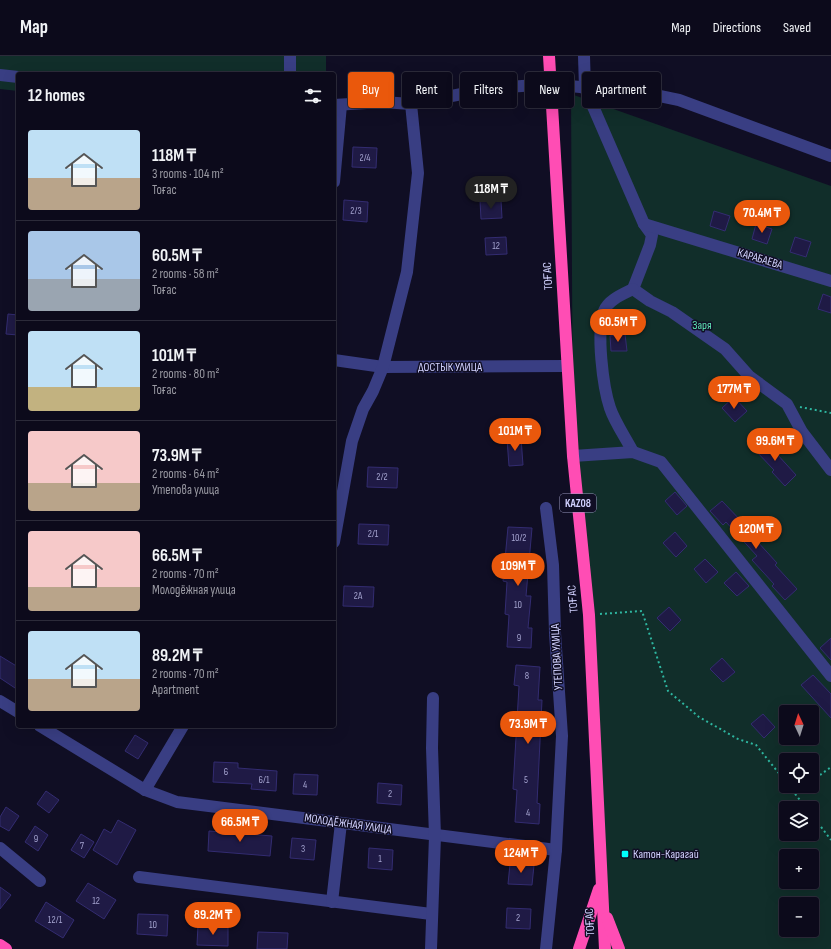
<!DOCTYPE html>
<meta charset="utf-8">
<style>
body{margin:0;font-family:"Sofia Sans Condensed",sans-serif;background:#151324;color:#f1f3f6;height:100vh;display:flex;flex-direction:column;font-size:15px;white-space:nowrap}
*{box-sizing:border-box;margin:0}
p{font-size:13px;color:#9a9aa3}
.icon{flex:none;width:22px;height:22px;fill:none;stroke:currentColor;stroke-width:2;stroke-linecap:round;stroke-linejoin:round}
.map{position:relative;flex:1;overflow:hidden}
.panel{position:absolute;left:16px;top:16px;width:320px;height:656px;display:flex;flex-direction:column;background:#0c0a1b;border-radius:4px;box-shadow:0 4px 16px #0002,0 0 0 1px #2c2b3a}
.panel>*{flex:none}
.banner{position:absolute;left:348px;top:16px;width:380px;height:36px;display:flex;gap:8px}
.needle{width:26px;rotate:356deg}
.fabs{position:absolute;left:779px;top:649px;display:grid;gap:8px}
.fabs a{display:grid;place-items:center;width:40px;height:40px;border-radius:4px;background:#0c0a1b;box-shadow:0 4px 16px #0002,0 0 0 1px #2c2b3a;font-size:20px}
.price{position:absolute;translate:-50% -34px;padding:0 9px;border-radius:14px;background:#ea580c;color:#fff;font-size:13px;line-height:26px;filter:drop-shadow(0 1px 2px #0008)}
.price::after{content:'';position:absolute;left:50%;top:24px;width:12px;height:9px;margin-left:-6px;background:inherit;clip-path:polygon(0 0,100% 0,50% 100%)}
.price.active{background:#222;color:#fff}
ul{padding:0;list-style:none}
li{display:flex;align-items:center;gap:12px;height:100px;padding:0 12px}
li+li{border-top:1px solid #2c2b3a}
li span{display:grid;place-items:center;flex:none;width:112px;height:80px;border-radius:4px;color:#555}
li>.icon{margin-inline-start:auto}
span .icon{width:48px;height:48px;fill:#fffc;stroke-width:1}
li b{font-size:17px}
h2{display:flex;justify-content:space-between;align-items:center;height:48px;padding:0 12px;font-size:17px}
.tag{padding:0 14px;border-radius:4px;background:#0c0a1b;box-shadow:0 4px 16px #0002,0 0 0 1px #2c2b3a;font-size:14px;line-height:36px}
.tag.active{background:#ea580c;color:#fff}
header{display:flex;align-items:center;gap:24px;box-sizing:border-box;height:56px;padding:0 20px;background:#0c0a1b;border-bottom:1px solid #2c2b3a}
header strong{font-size:19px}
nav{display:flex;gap:22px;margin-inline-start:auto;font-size:14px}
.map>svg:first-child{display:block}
</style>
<header>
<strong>Map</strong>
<nav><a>Map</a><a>Directions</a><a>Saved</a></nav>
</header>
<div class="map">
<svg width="831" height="893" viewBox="0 0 831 893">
<rect width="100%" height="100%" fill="#100e24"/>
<g fill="#112e2a" fill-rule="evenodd">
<path d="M0,0h326v18h-308v17l-18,-2z"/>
<path d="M571,38l260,92v763h-227l-31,-493zM786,656h26v26h-26zM786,704h26v26h-26zM786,752h26v26h-26zM786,800h26v26h-26zM786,848h26v26h-26z"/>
</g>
<g fill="#1f1a45" stroke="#332c71">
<path d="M353,91l24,1 -1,20 -24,-1z"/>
<path d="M344,144l24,2 -1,20 -24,-2z"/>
<path d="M501,144l1,18 -21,1 -1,-18z"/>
<path d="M714,155l16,5 -5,15 -15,-5z"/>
<path d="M756,168l16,5 -5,15 -15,-5z"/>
<path d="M506,181l1,17 -21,1 -1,-17z"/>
<path d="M795,181l16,5 -5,15 -16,-5z"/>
<path d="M823,238l8,3v16l-13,-4z"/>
<path d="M8,258l10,1v20l-12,-1z"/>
<path d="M625,278l2,17h-16l-1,-15z"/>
<path d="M734,341l13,14 -12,11 -13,-14z"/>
<path d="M521,382l2,27 -14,1 -2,-27z"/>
<path d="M766,382l12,14 -2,1 20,22 -11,11 -13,-14 2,-2 -20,-21z"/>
<path d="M368,411l30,1 -1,20 -30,-1z"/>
<path d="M675,436l12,14 -10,9 -12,-14z"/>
<path d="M722,445l23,24 3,-3 12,14 -4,4 21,23 -2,2 22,24 -12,11 -13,-14 2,-2 -22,-24 5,-4 -31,-34 -3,3 -13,-14z"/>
<path d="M359,468l30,1 -1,20 -30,-1z"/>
<path d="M508,471l24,1 -6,68h5l-3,32h4l-1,20 -24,-1 2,-32 -4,-1 2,-32 -4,-1z"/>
<path d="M675,476l12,14 -11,11 -13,-14z"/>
<path d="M705,503l13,13 -12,11 -12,-14z"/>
<path d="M736,516l13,14 -12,10 -13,-13z"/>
<path d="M344,530l30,1 -1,20 -30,-1z"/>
<path d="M669,551l12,13 -11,11 -13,-13z"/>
<path d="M831,582v22l-11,-12z"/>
<path d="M0,600l18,11v23l-18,-12z"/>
<path d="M722,602l13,14 -12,10 -13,-13z"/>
<path d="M516,609l24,2 -2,33h4l-5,103 3,1 -1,20 -24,-2 2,-32 -4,-1 6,-103 -5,-1z"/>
<path d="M813,619l18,19v24l-30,-33z"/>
<path d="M763,658l12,13 -11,11 -13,-14z"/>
<path d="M135,679l13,8 -10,16 -13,-8z"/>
<path d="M214,706l24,1v5l39,3 -1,20 -25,-2 1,-5 -39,-2z"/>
<path d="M294,718l24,1 -1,20 -24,-1z"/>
<path d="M378,727l24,2 -1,20 -24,-2z"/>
<path d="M46,735l13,9 -10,13 -12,-9z"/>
<path d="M6,751l13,9 -10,15 -9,-5v-9z"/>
<path d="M118,764l18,10 -19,35 -24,-15 11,-21 7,4z"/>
<path d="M35,770l13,9 -10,16 -13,-9z"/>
<path d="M209,775l63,5 -2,20 -62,-5z"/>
<path d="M81,778l13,8 -10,16 -13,-8z"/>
<path d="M292,782l24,2 -2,20 -24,-2z"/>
<path d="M369,792l24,2 -1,20 -24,-2z"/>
<path d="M510,808l24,1 -2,20 -24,-1z"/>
<path d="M88,827l28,17 -12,19 -28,-18z"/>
<path d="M0,831l11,8 -11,14z"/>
<path d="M46,846l28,18 -11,18 -28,-17z"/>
<path d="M507,852l24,1 -1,20 -24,-1z"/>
<path d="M138,858l30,1 -1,21 -30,-2z"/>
<path d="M198,869l30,1v20l-31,-1z"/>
<path d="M258,876l30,1 -1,16h-30z"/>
</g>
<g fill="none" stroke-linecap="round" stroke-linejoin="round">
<g stroke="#2eb6a0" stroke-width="2" stroke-dasharray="2 3" stroke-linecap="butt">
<path d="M800,351l31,6"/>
<path d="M600,558l42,-3 26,80 31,26 39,22 18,6 30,37"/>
<path d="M812,725l19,-14"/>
<path d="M789,730l17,22"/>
<path d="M795,737l10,-7"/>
<path d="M812,759l19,25"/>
</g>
<g stroke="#393e83" stroke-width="12">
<path d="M290,0v18"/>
<path d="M584,0l1,32 59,136 8,11 -2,10 -17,44 17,12 22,11 53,37 24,27 38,28 15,28 29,38"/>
<path d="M0,19l18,2"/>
<path d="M334,49l49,-3 28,2 81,-16 58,-4 100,10 29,6 152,56"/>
<path d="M334,126l7,-77"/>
<path d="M644,168l187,57"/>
<path d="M633,233c-10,5 -25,11 -29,22 -8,21 -1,76 6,97 5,15 16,30 23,44"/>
<path d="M334,304l49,7 184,-1"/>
<path d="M573,400l60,-4 28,10 170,214"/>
<path d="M334,486l18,-101 11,-32 10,-18 10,-24 24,-95 11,-99 -7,-69"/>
<path d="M0,645l18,11"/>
<path d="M40,670l105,64 32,12 379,48"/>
<path d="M145,734l38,-64"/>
<path d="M0,792l40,33"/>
<path d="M139,821l292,37"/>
<path d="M332,846l9,-79"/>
<path d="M431,893l4,-113 -3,-88 1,-50"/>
<path d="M546,893l10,-99 6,-114 -7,-103 -2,-68 -7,-57"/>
</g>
<g stroke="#ff4db4" stroke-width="12">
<path d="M549,0l24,400 16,159 16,334"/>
<path d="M607,862l12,31"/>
<path d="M0,889l6,4"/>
<path d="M579,893l20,-60"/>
</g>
</g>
<rect fill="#00fdfc" stroke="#100e24" stroke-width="1.5" x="621" y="794" width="8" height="8" rx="2"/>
<g text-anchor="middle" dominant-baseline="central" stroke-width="3" stroke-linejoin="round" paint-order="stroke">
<g font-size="10" fill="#a5a4d0">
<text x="365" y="102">2/4</text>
<text x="356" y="155">2/3</text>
<text x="496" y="190">12</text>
<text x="382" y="421">2/2</text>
<text x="373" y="478">2/1</text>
<text x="519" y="482">10/2</text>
<text x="358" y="540">2А</text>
<text x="518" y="549">10</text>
<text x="519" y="582">9</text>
<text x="527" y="620">8</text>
<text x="226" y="716">6</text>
<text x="264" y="724">6/1</text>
<text x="526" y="724">5</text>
<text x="305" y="729">4</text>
<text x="390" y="738">2</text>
<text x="528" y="757">4</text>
<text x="36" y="783">9</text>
<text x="82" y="790">7</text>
<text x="303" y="793">3</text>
<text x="380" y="803">1</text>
<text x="96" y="845">12</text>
<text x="518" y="862">2</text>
<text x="55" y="864">12/1</text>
<text x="153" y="869">10</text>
</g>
<rect fill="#100e24" stroke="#9897bd" stroke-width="1" x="560" y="438" width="36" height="18" rx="3"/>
<g font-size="11" font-weight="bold" fill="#d2d2ff">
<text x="578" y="447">KAZ08</text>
</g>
<g font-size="12" fill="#d2d2ff" stroke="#100e24">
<text transform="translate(760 203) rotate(17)">КАРАБАЕВА</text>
<text transform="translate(548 220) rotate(-93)">ТОҒАС</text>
<text x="450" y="311">ДОСТЫК УЛИЦА</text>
<text transform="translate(573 543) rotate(-95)">ТОҒАС</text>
<text transform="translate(557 601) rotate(-93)">УТЕПОВА УЛИЦА</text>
<text transform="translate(348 768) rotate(8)">МОЛОДЁЖНАЯ УЛИЦА</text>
<text transform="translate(590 866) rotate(-93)">ТОҒАС</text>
</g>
<g font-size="12" fill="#5de0b2" stroke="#100e24">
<text x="702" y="269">Заря</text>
</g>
<g font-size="12" fill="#d2d2ff" stroke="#100e24" text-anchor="start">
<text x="633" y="798">Катон-Карагай</text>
</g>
</g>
</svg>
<div class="fabs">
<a><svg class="needle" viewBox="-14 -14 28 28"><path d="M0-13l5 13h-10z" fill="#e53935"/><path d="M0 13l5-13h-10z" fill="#9a9aa3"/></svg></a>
<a><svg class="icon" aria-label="locate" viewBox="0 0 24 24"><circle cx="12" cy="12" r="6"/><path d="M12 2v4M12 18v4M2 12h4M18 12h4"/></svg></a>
<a><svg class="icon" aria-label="layers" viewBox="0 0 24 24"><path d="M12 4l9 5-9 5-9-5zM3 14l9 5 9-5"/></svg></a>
<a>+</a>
<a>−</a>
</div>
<b class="price active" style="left:491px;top:154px">118M ₸</b>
<b class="price" style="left:762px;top:178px">70.4M ₸</b>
<b class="price" style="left:618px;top:287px">60.5M ₸</b>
<b class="price" style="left:734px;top:354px">177M ₸</b>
<b class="price" style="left:515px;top:396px">101M ₸</b>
<b class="price" style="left:775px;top:406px">99.6M ₸</b>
<b class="price" style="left:756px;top:494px">120M ₸</b>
<b class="price" style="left:518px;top:531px">109M ₸</b>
<b class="price" style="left:528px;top:689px">73.9M ₸</b>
<b class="price" style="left:240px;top:787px">66.5M ₸</b>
<b class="price" style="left:521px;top:818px">124M ₸</b>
<b class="price" style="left:213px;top:880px">89.2M ₸</b>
<div class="banner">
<a class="tag active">Buy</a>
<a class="tag">Rent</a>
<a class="tag">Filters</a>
<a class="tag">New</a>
<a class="tag">Apartment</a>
</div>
<section class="panel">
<h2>12 homes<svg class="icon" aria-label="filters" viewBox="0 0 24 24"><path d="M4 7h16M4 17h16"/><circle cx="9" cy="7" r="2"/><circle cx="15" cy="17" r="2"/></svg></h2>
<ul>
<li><span style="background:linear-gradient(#bfe0f5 60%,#b9a48a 0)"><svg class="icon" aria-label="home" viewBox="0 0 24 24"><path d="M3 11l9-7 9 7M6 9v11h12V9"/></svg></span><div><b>118M ₸</b><p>3 rooms · 104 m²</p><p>Тоғас</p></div></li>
<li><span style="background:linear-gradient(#a9c7e8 60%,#9aa5b1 0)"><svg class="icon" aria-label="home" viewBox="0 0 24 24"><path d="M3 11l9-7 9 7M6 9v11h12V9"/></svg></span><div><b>60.5M ₸</b><p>2 rooms · 58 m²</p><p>Тоғас</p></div></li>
<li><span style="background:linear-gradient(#bfe0f5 70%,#c2b280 0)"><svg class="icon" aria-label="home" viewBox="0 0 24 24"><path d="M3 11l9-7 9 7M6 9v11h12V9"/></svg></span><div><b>101M ₸</b><p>2 rooms · 80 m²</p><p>Тоғас</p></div></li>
<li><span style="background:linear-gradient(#f6c9c9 65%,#b9a48a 0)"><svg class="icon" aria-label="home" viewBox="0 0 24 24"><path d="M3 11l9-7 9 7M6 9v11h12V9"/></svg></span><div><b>73.9M ₸</b><p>2 rooms · 64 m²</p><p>Утепова улица</p></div></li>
<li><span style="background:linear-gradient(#f6c9c9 70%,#b9a48a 0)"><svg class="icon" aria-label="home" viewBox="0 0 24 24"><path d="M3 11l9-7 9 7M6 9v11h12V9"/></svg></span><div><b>66.5M ₸</b><p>2 rooms · 70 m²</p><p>Молодёжная улица</p></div></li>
<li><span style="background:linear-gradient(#bfe0f5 60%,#b9a48a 0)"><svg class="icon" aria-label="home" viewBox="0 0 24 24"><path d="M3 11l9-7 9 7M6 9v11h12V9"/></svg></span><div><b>89.2M ₸</b><p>2 rooms · 70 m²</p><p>Apartment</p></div></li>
</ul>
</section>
</div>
